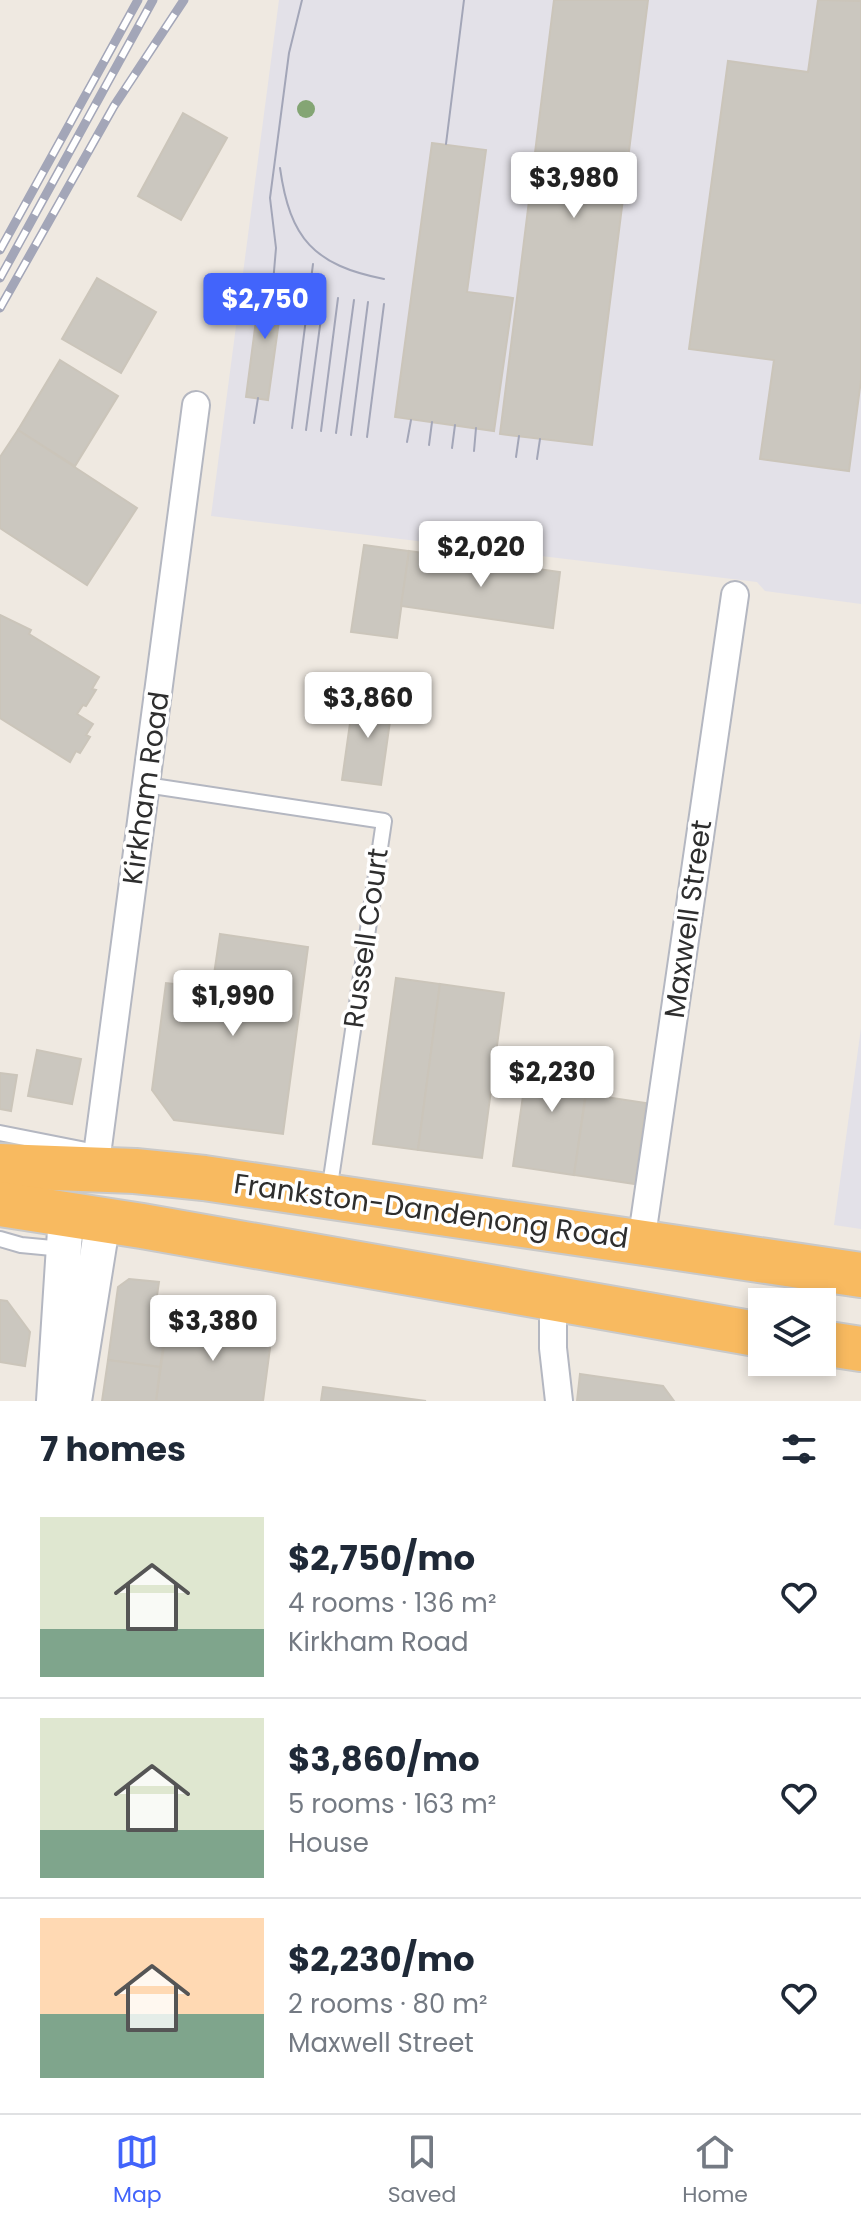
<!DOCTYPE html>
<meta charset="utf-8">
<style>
body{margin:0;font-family:Poppins,sans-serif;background:#f2f2f3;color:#1f2937;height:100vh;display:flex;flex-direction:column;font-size:30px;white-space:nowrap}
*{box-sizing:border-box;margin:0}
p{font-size:26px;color:#747a83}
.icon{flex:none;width:44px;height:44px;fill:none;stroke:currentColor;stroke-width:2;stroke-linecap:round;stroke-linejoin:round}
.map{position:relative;height:1401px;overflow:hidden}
.drawer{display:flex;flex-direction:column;background:#fff;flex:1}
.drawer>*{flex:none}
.controls{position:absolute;left:748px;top:1288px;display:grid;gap:16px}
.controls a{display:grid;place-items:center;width:88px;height:88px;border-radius:0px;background:#fff;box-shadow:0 4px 12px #0003;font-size:40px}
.price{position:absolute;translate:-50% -68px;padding:0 18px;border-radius:8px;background:#fff;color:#222;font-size:26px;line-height:52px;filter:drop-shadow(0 2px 4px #0008)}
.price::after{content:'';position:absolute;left:50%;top:48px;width:24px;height:18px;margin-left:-12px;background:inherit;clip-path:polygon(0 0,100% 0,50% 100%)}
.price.current{background:#4264fb;color:#fff}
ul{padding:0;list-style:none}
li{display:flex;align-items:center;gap:24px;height:200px;padding:0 40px}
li+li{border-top:2px solid #e0e1e3}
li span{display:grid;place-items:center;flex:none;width:224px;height:160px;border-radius:0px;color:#555}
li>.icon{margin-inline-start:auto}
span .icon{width:96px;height:96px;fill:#fffc;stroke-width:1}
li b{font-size:34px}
h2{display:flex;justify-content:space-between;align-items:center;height:96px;padding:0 40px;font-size:34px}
.menu{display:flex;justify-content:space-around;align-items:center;height:112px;border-top:2px solid #e0e1e3;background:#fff;font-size:22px;color:#747a83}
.menu a{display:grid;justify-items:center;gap:4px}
.menu .current{color:#4264fb}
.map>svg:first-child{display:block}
</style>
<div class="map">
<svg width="861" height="1401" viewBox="0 0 861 1401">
<rect width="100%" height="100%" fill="#efe9e1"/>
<g fill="#e3e1e8">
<path d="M279,0h582v604l-96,-13 -8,-9 -546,-66z"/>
<path d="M861,1028v201l-27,-4z"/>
</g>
<g fill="#cbc7bf" stroke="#cbc5ba" stroke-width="2">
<path d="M554,0h94l-56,445 -92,-11z"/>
<path d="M818,0l43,1v379l-12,91 -89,-12 14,-99 -85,-11 39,-288 80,11z"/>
<path d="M183,113l44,25 -46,82 -43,-24z"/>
<path d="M432,143l54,7 -19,142 46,6 -19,133 -99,-14z"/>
<path d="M97,278l59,34 -35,61 -59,-34z"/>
<path d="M261,282l23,3 -16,115 -22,-3z"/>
<path d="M60,360l58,36 -43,70 -57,-36z"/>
<path d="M18,430l119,78 -50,77 -87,-57v-71z"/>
<path d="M364,545l45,6 -12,87 -46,-6z"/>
<path d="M409,551l151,21 -7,56 -152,-22z"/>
<path d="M0,615l31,15 -2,4 70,43 -7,12 4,1 -10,16 -3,-1 -6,9 16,10 -7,11 4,2 -10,16 -4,-2 -6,11 -70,-44z"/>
<path d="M354,695l39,5 -12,85 -39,-5z"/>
<path d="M220,934l88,13 -25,187 -109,-14 -22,-30 14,-107 46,5z"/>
<path d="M396,978l44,6 -22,166 -45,-6z"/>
<path d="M440,984l64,9 -22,165 -64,-8z"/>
<path d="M37,1050l44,9 -9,45 -44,-8z"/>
<path d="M529,1054l61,9 -16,112 -61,-9z"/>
<path d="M0,1073l17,2 -6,36 -11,-2z"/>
<path d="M586,1094l60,9 -11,81 -61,-9z"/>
<path d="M129,1279l30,3 -5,34 14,2 -8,49 -52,-7 10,-73z"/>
<path d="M0,1300l7,1 23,31 -5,34 -25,-4z"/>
<path d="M168,1318l104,15 -9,68h-107z"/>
<path d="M108,1360l52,7 -4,34h-54z"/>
<path d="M580,1374l83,12 11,15h-97z"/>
<path d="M323,1387l103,14h-105z"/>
</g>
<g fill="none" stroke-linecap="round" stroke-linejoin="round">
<defs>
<g id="service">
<path d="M146,785l238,36 -55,371"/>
<path d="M0,1133l86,17"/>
<path d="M0,1239l21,6 42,4"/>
</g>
<g id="minor">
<path d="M95,1170l101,-765"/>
<path d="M641,1243l94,-648"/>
<path d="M553,1299v49l6,53"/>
</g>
<g id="tertiary">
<path d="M54,1401l12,-186"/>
<path d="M74,1401l29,-181"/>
</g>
<g id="trunk">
<path d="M0,1166l135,5 69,7 657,97"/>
<path d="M0,1204l142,22 620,109"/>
<path d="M822,1343l39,6"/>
</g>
</defs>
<use href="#service" stroke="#b4b7c1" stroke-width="18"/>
<use href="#minor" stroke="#b4b7c1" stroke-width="30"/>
<use href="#tertiary" stroke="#b4b7c1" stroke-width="38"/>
<use href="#trunk" stroke="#c9c9c9" stroke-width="48"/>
<use href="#service" stroke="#fff" stroke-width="14"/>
<use href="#minor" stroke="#fff" stroke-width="26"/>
<use href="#tertiary" stroke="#fff" stroke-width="34"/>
<use href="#trunk" stroke="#f8ba60" stroke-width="44"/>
<g stroke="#a3a6b8" stroke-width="2">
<path d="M446,144l18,-144"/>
<path d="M280,168c10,71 34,97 104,111"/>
<path d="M273,283l3,-35 -6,-50 19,-145 13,-53"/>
<path d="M254,423l4,-25"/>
<path d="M292,428l21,-164"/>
<path d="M306,430l18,-134"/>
<path d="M321,431l17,-133"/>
<path d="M336,433l18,-133"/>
<path d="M351,435l17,-133"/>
<path d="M367,437l17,-133"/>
<path d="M407,442l4,-22"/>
<path d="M429,445l3,-23"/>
<path d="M452,448l3,-23"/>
<path d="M474,451l2,-23"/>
<path d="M516,457l3,-21"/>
<path d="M537,459l3,-20"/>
</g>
<defs>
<g id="rail">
<path d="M0,250l138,-250"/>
<path d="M0,278l153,-278"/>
<path d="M0,308l114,-202 70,-106"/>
</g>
</defs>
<use href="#rail" stroke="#a3a6b8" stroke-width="9"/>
<use href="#rail" stroke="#fff" stroke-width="6" stroke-dasharray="18" stroke-linecap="butt"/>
</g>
<circle fill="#84a574" cx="306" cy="109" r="9"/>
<g text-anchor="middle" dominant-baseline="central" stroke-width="7" stroke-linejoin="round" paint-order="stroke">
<g font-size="28" fill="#2e2e2e" stroke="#fff">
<text transform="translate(146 788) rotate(-82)">Kirkham Road</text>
<text transform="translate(688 919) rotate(-82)">Maxwell Street</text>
<text transform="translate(366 938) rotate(-82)">Russell Court</text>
<text transform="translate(431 1211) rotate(8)">Frankston-Dandenong Road</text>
</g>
</g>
</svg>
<div class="controls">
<a><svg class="icon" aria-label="layers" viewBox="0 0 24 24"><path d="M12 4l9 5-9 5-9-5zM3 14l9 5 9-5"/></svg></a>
</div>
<b class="price" style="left:574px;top:220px">$3,980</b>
<b class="price current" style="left:265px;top:341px">$2,750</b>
<b class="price" style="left:481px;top:589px">$2,020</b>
<b class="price" style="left:368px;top:740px">$3,860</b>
<b class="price" style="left:233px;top:1038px">$1,990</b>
<b class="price" style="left:552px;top:1114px">$2,230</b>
<b class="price" style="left:213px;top:1363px">$3,380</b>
</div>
<section class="drawer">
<h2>7 homes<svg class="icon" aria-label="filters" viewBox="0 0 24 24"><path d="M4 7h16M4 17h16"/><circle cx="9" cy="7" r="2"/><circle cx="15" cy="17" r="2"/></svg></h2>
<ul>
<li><span style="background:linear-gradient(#dfe7d0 70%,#7fa58c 0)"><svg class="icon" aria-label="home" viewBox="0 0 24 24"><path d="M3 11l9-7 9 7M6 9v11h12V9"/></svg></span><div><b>$2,750/mo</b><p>4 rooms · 136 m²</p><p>Kirkham Road</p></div><svg class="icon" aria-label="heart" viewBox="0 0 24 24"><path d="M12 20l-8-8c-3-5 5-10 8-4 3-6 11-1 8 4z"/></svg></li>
<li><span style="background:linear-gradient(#dfe7d0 70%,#7fa58c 0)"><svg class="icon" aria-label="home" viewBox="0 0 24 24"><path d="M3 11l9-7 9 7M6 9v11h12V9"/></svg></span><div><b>$3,860/mo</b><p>5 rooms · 163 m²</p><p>House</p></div><svg class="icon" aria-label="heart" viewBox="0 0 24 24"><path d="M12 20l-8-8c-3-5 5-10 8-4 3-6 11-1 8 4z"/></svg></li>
<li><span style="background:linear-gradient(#ffd9b3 60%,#7fa58c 0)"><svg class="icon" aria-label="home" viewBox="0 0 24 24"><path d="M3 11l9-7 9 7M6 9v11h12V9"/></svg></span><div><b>$2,230/mo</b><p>2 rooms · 80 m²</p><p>Maxwell Street</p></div><svg class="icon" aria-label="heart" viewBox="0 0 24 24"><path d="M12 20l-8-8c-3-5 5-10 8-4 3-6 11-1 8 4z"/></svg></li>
</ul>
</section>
<nav class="menu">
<a class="current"><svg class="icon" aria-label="map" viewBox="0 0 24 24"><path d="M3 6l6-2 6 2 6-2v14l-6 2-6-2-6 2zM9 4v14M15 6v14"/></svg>Map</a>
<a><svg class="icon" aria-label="saved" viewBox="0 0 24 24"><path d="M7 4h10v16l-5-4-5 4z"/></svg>Saved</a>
<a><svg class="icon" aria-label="home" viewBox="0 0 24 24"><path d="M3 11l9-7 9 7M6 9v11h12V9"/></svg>Home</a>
</nav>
